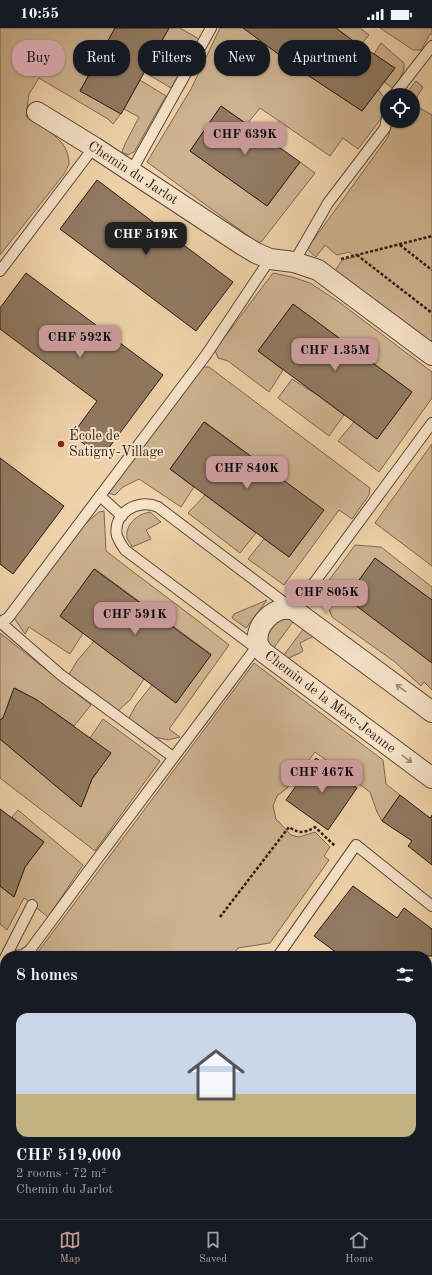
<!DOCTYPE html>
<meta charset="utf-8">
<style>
body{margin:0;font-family:"Old Standard TT",serif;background:#242831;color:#f1f3f6;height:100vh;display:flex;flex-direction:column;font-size:15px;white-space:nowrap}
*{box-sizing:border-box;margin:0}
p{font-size:13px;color:#9ea1a6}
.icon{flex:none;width:22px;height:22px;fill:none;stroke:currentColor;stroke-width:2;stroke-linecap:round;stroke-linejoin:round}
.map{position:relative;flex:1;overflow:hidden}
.sheet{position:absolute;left:0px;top:923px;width:432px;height:268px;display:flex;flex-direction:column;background:#171b24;border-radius:16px 16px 0 0;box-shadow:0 1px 3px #0004}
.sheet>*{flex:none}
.hud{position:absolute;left:12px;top:12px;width:408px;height:36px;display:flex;gap:8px}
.buttons{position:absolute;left:380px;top:60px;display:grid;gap:8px}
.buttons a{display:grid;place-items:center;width:40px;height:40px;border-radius:50%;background:#171b24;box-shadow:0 1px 3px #0004;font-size:20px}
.price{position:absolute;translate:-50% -34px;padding:0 9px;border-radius:8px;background:#c59692;color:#111;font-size:13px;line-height:26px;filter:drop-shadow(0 1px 2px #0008)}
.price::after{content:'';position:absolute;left:50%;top:24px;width:12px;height:9px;margin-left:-6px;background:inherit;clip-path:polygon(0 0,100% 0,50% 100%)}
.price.on{background:#222;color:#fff}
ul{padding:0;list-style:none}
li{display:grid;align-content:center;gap:8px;height:212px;padding:0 16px}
li span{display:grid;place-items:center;height:124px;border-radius:12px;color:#555}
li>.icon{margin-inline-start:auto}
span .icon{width:72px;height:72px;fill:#fffc;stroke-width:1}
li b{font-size:17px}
h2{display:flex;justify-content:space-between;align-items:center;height:48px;padding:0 16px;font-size:17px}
.chip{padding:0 14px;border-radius:16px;background:#171b24;box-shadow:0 1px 3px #0004;font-size:14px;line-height:36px}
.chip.on{background:#c59692;color:#111}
.status{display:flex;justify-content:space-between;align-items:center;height:28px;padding:0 20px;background:#171b24;direction:ltr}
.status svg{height:11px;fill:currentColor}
.tab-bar{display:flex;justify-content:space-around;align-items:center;height:56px;border-top:1px solid #363941;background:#171b24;font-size:11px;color:#9ea1a6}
.tab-bar a{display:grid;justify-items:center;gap:2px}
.tab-bar .on{color:#c59692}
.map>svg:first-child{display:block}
</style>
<div class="status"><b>10:55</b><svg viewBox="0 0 49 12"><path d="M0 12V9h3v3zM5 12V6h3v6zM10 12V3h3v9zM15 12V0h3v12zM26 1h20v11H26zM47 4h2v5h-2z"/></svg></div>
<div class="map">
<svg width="432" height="1191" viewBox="0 0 432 1191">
<rect width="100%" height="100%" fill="#efd2a9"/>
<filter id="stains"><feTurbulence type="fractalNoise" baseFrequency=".005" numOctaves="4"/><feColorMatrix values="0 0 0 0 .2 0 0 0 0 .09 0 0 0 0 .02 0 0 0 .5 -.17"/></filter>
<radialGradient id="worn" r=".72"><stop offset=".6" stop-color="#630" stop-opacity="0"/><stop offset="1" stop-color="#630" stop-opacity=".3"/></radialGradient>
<g fill="#ceb390" stroke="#7c6652">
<path d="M0,0h115l-35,63 42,21 -9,12 -5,-5 -69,-41 -10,16 -3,22c17,12 43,23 43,47 0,3 -4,8 -5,11l-64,81z"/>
<path d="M169,0h11l19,11 -28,49 -27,-16z"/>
<path d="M220,0h40l-6,8 46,34 62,41 16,-22 8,12 -6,19 -22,29 -15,-11 -13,18 -70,-48 -13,16 -26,-18 -31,45 49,35 29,19 32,-43 15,11 -53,68 -4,2 -111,-81 44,-73z"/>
<path d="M336,0h24l9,7 -9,11z"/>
<path d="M380,0h52v6h-2l-9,16h-8z"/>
<path d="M381,15l23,20v7l-10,19 -10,-7 10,-14 -20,-14z"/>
<path d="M140,52l26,16 -32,56 -6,3 -6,-3 3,-8 14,-27 -15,-8z"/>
<path d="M416,53l7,6 -10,17 19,11v228l-97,-72 7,-11 13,-3 -6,-5 -12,3 -12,-10 -9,12 -9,-8 81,-112 5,-16h20v-26h-8z"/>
<path d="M273,245l19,4 18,6 29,19 93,70v26l-53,74 -41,-31 16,-19 23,17 35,-47 -119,-88 -35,47 25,19 -14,22 -41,-31 -10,-3 -3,-8z"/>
<path d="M202,339h7l161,121 -1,7 -17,24 -13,-9 -55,75 -36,-26 16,-20 25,18 34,-47 -118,-88 -35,47 24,18 -13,20 -42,-28 -16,8 -8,8 -7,-2z"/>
<path d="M292,351l27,17 25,19 -15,21 -51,-38z"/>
<path d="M432,416v122l-57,-43z"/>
<path d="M205,467l51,38 -16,20 -52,-40z"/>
<path d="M104,483l2,40c41,32 83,62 123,94l-60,84 11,8 -12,3 -14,-3 -26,-17 8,-15 16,-20 24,18 35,-49 -116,-85 -35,47 23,17 -13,21 -41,-27 -4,7 -11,-16 65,-89 20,-17z"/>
<path d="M150,484l11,10 -15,8 5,9 -19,8c-1,-3 -4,-6 -5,-9 -2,-14 11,-24 23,-26z"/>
<path d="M355,517l26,2 51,40v103l-8,-8 -3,4 -26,-24 -63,-45 -7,-19 -4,-7z"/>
<path d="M267,572l-21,28 -14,-10 2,-4z"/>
<path d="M279,591h16l-22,30 -6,-8 1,-7z"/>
<path d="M305,599l9,9 -14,7 3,8 -3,2 -14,6 -3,-3z"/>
<path d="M0,605l91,72 -17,21 -37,-26 -22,-12 -12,30 -3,2z"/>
<path d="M94,613l50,38 -14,21 -13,12 -49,-36 9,-15z"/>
<path d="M254,635l129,97 3,24 14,11 -18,26 -5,-9 -7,-20 -55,-40 -28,36 -10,8 -4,10 3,13 15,16 8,2 16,-5 15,15 -6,9 5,4 -59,83 -32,5 -6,8h-197z"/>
<path d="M103,691l57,42 -65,90 -95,-73v-39l81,68 11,-28 18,-25 -20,-16z"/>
<path d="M18,782l65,55 -35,52 -24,-19 -17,32 -7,-6v-38l14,11 11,-30 19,-25 -32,-25z"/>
</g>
<g fill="#917a61" stroke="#2b1a13">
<path d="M115,0h54l-48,86 -41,-23z"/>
<path d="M243,0h93l24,18 14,8 21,14 -33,43 -62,-41z"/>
<path d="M221,78l79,56 -33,44 -77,-55z"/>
<path d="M97,152l136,102 -37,49 -136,-102z"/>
<path d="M26,245l137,102 -61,82 -30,-22 25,-34 -97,-72v-21z"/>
<path d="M293,276l119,88 -35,47 -119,-88z"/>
<path d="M204,394l120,88 -35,47 -119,-88z"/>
<path d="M0,430l64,48 -51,68 -13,-10z"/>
<path d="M375,530l57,42v63l-86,-65z"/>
<path d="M94,541l117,86 -35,48 -116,-87z"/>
<path d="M14,660l23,12 74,53 -19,26 -11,28 -81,-68v-19l3,-2z"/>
<path d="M316,730l41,30 -29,42 -42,-30z"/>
<path d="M400,767l30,23 2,-3v50l-24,-19 4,-5 -30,-20z"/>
<path d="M0,781l44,33 -19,25 -11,30 -14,-11z"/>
<path d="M353,858l44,32 7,-10 28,21v27h-91l-27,-20z"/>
</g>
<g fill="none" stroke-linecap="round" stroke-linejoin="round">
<defs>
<g id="service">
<path d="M394,67l38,-49"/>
<path d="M131,144l80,-144"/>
<path d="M294,234l34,-59 57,-75 2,-10"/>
<path d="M0,243l94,-124"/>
<path d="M100,468l22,20"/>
<path d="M0,594l8,-4 198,-263 64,-96"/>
<path d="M0,594l61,53 112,82"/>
<path d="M256,620l-131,-98c-3,-4 -6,-9 -8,-14 -5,-23 21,-38 41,-29l136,103 138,-187"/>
<path d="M6,928l26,-51"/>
<path d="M16,928l7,-1 7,-5 65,-88 163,-217"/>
<path d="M278,928l78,-111 76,61"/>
<path d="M0,940l5,-10"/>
<path d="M0,1074l5,3"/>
<path d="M0,1131l5,5"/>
<path d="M58,1186l6,5"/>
<path d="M137,1186l6,5"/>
</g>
<g id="minor">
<path d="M37,84l57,35 147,97 15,9 14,6 24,3 24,8 114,85"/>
<path d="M432,684l-138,-102c-19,-6 -40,15 -36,34 1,3 3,5 5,8l169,126"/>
<path d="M228,1186l1,5"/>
</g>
<g id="tertiary">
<path d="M0,1028l5,3"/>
<path d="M427,1029l5,-4"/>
</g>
</defs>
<use href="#service" stroke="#5c4838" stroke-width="12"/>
<use href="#minor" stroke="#5c4838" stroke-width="22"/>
<use href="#tertiary" stroke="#5c4838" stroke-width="24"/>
<g stroke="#2b1a13" stroke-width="2.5" stroke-dasharray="3 2" stroke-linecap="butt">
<path d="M400,217l32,25"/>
<path d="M357,227l75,58"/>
<path d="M341,231l91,-23"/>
<path d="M220,889l69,-90c10,7 16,6 26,0l20,19"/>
<path d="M178,1186l5,5"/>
<path d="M252,1191l10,-5"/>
</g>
<use href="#service" stroke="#f5e2c7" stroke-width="10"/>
<use href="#minor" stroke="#f5e2c7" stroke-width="20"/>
<use href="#tertiary" stroke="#f5e2c7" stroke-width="22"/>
</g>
<defs><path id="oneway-shaft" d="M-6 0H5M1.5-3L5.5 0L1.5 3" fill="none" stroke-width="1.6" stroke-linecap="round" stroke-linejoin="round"/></defs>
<g stroke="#9a8876">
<use href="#oneway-shaft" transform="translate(401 660) rotate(-144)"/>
<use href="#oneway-shaft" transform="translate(407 731) rotate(37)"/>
</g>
<circle fill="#8f2418" stroke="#f5e2c7" stroke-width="1.5" cx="61" cy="416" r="4"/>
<g text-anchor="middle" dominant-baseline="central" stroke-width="4" stroke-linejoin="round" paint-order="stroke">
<g font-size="14" fill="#2b1a13" stroke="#f5e2c7">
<text transform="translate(133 145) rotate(33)">Chemin du Jarlot</text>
<text transform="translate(330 674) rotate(37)">Chemin de la Mère-Jeanne</text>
</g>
<g font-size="14" fill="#2b1a13" stroke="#f5e2c7" text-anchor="start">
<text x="69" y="408">École de<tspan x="69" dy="16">Satigny-Village</tspan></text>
</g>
</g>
<rect width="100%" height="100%" filter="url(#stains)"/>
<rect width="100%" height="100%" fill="url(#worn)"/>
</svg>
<div class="buttons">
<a><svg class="icon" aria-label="locate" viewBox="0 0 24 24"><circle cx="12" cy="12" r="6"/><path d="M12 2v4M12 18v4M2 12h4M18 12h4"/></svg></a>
</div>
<b class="price" style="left:245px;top:128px">CHF 639K</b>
<b class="price on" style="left:146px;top:228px">CHF 519K</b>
<b class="price" style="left:80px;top:331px">CHF 592K</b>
<b class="price" style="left:335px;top:344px">CHF 1.35M</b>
<b class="price" style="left:247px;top:462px">CHF 840K</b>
<b class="price" style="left:327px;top:586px">CHF 805K</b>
<b class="price" style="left:135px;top:608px">CHF 591K</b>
<b class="price" style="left:322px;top:766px">CHF 467K</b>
<div class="hud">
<a class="chip on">Buy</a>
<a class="chip">Rent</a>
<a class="chip">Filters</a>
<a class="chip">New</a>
<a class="chip">Apartment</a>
</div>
<section class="sheet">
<h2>8 homes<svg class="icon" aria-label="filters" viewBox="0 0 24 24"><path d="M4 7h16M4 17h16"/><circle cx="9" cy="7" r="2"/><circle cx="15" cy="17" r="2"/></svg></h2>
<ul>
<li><span style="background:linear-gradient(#c9d6e8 65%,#c2b280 0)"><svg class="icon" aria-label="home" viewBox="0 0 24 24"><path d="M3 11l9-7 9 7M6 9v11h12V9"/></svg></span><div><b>CHF 519,000</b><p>2 rooms · 72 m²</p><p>Chemin du Jarlot</p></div></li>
</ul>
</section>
</div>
<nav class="tab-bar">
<a class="on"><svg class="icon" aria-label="map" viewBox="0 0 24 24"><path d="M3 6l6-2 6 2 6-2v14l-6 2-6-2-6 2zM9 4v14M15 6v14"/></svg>Map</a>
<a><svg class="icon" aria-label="saved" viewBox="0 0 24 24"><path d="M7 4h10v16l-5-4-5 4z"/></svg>Saved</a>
<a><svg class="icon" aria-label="home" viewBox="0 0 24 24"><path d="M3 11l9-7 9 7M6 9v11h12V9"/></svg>Home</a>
</nav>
